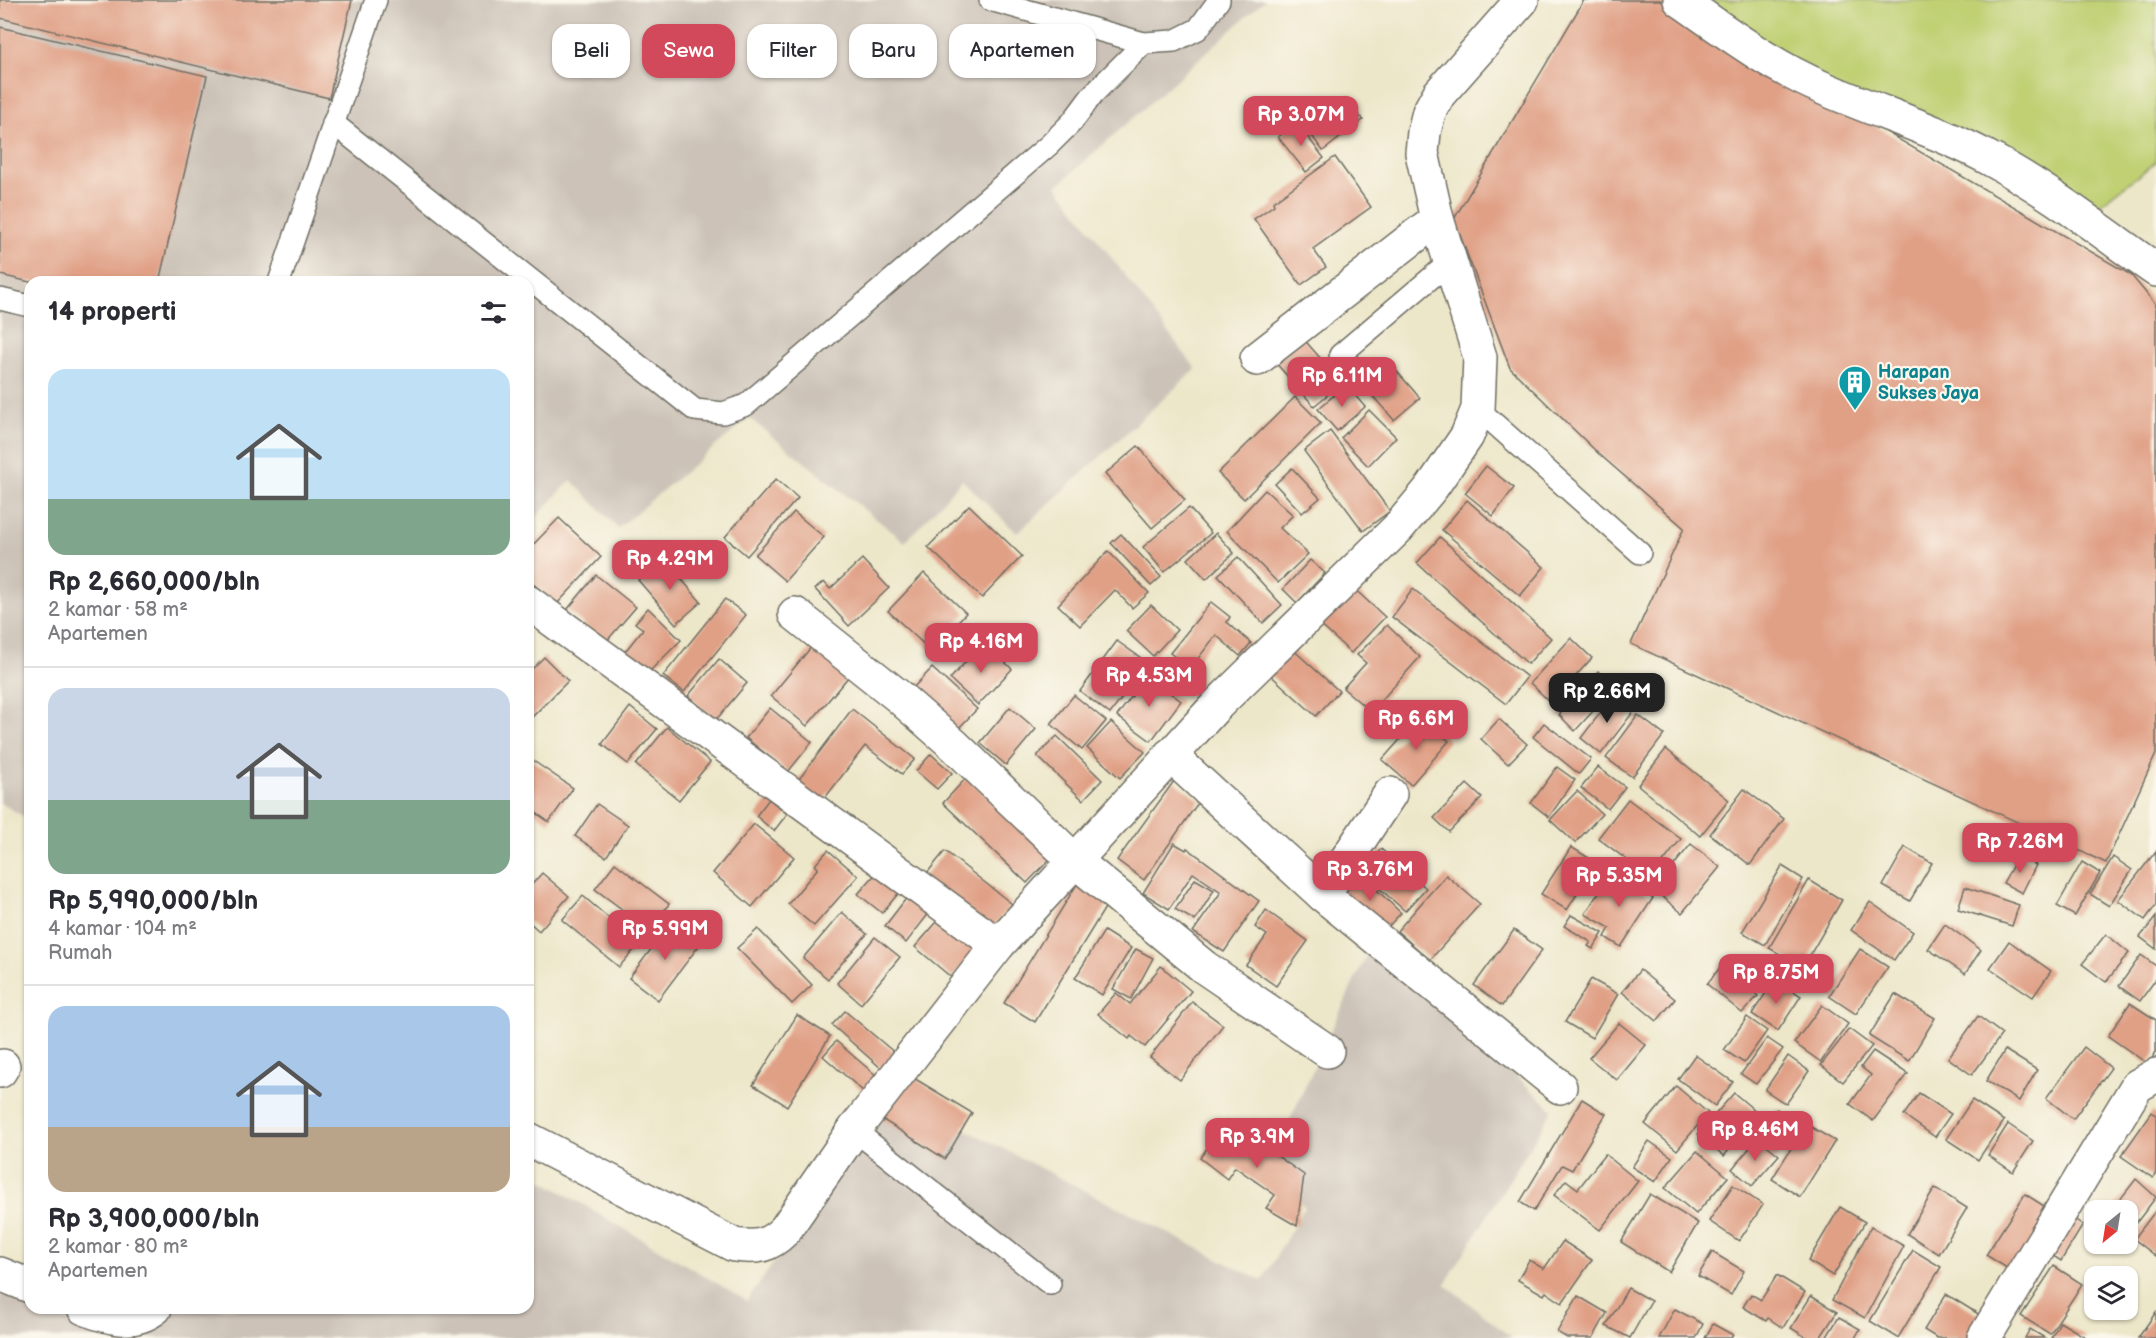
<!DOCTYPE html>
<html lang="id">
<meta charset="utf-8">
<style>
body{margin:0;font-family:"Balsamiq Sans",sans-serif;background:#f7f7f7;color:#2b2b33;height:100vh;display:flex;flex-direction:column;font-size:22px;white-space:nowrap}
*{box-sizing:border-box;margin:0}
p{font-size:20px;color:#7c7c81}
.icon{flex:none;width:33px;height:33px;fill:none;stroke:currentColor;stroke-width:2;stroke-linecap:round;stroke-linejoin:round}
.map{position:relative;flex:1;overflow:hidden}
.details{position:absolute;left:24px;top:276px;width:510px;height:1038px;display:flex;flex-direction:column;background:#fff;border-radius:18px;box-shadow:0 2px 4px #0004}
.details>*{flex:none}
.banner{position:absolute;left:552px;top:24px;width:570px;height:54px;display:flex;gap:12px}
.needle{width:39px;rotate:210deg}
.tools{position:absolute;left:2084px;top:1200px;display:grid;gap:12px}
.tools a{display:grid;place-items:center;width:54px;height:54px;border-radius:12px;background:#fff;box-shadow:0 2px 4px #0004;font-size:30px}
.price{position:absolute;translate:-50% -51px;padding:0 14px;border-radius:12px;background:#d1495b;color:#fff;font-size:20px;line-height:39px;filter:drop-shadow(0 2px 3px #0008)}
.price::after{content:'';position:absolute;left:50%;top:36px;width:18px;height:14px;margin-left:-9px;background:inherit;clip-path:polygon(0 0,100% 0,50% 100%)}
.price.on{background:#222;color:#fff}
ul{padding:0;list-style:none}
li{display:grid;align-content:center;gap:12px;height:318px;padding:0 24px}
li+li{border-top:2px solid #e1e1e2}
li span{display:grid;place-items:center;height:186px;border-radius:18px;color:#555}
li>.icon{margin-inline-start:auto}
span .icon{width:108px;height:108px;fill:#fffc;stroke-width:1}
li b{font-size:26px}
h2{display:flex;justify-content:space-between;align-items:center;height:72px;padding:0 24px;font-size:26px}
.chip{padding:0 21px;border-radius:18px;background:#fff;box-shadow:0 2px 4px #0004;font-size:21px;line-height:54px}
.chip.on{background:#d1495b;color:#fff}
.map>svg:first-child{display:block}
</style>
<div class="map">
<svg width="2156" height="1338" viewBox="0 0 2156 1338">
<rect width="100%" height="100%" fill="#fbf7ec"/>
<filter id="ink" filterUnits="userSpaceOnUse"><feTurbulence type="fractalNoise" baseFrequency=".0167" numOctaves="2"/><feDisplacementMap in="SourceGraphic" scale="12" xChannelSelector="R" yChannelSelector="G"/><feConvolveMatrix kernelMatrix="1 2 1 2 8 2 1 2 1" color-interpolation-filters="sRGB"/></filter>
<filter id="wash" filterUnits="userSpaceOnUse"><feTurbulence type="fractalNoise" baseFrequency=".008" numOctaves="4" result="noise"/><feDisplacementMap in="SourceGraphic" scale="24" xChannelSelector="R" yChannelSelector="G"/><feGaussianBlur stdDeviation="1.35" result="paint"/><feColorMatrix in="noise" values="0 0 0 0 0 0 0 0 0 0 0 0 0 0 0 0 0 1.4 0 .05"/><feComposite in="paint" operator="in"/></filter>
<g filter="url(#wash)">
<rect width="100%" height="100%" fill="#ede7ca"/>
<g fill="#ccc2b8">
<path d="M0,0h1265l-208,186 139,183 -179,164 -55,-53 -57,62 -156,-124 -131,110 -47,-48 -43,46v-244h-498v538l-30,-17z"/>
<path d="M1372,943l181,167 -108,174 67,54h-1376l18,-30h374v-136l219,129 145,-209 370,189 43,-74 -39,-36z"/>
<path d="M0,1292l30,12v4h9l70,30h-109z"/>
</g>
<path fill="#c0d073" stroke="#767e4f" stroke-width="1.5" d="M1656,0h500v162l-68,52z"/>
<g id="blocks">
<g fill="#e0a086">
<path d="M0,0h352l-23,98 -329,-80z"/>
<path d="M1584,0h76l471,275 25,30v449l-50,109 -475,-219 53,-116 -85,-74 -89,-86 -56,-149z"/>
<path d="M0,27l207,49 -48,206h-129l-30,-7z"/>
<path d="M1346,99l17,21 -40,31 -16,-22z"/>
<path d="M1297,123l27,35 -18,14 -28,-35z"/>
<path d="M1335,157l36,50 -58,42 13,18 -25,18 -47,-66 20,-14 -1,-3z"/>
<path d="M1301,336l41,47 -28,23 -41,-46z"/>
<path d="M1387,360l33,38 -26,22 -33,-37z"/>
<path d="M1346,385l19,22 -28,24 -19,-22z"/>
<path d="M1295,397l26,26 -77,76 -26,-26z"/>
<path d="M1369,410l27,27 -28,29 -27,-28z"/>
<path d="M1330,431l60,80 -27,20 -59,-80z"/>
<path d="M1138,446l47,54 -33,28 -47,-54z"/>
<path d="M1486,466l28,22 -21,28 -28,-23z"/>
<path d="M1292,468l28,30 -18,15 -27,-29z"/>
<path d="M776,479l22,19 -51,58 -22,-19z"/>
<path d="M1265,490l28,25 -13,13 28,26 -30,29 -51,-52z"/>
<path d="M1467,500l77,67 -24,29 -78,-66z"/>
<path d="M969,505l53,51 -40,42 -54,-51z"/>
<path d="M1189,508l22,25 -47,39 -21,-25z"/>
<path d="M794,512l30,25 -39,44 -30,-26z"/>
<path d="M559,518l42,39 -45,48 -28,-26v-29z"/>
<path d="M1216,533l18,20 -28,26 -18,-20z"/>
<path d="M1121,534l40,43 -10,9 -40,-43z"/>
<path d="M1440,537l111,101 -23,26 -111,-101z"/>
<path d="M1108,551l41,42 -17,15 -17,-18 -35,36 -22,-21z"/>
<path d="M1238,557l44,48 -19,18 -45,-48z"/>
<path d="M664,559l37,43 -25,22 -38,-44z"/>
<path d="M862,559l27,29 -40,38 -34,-37 9,-7 6,7z"/>
<path d="M1310,560l15,13 -28,30 -14,-14z"/>
<path d="M924,573l42,40 -36,37 -42,-39z"/>
<path d="M596,575l40,32 -31,36 -38,-33z"/>
<path d="M1348,583l37,34 -34,36 -37,-34z"/>
<path d="M1413,589l114,88 -21,27 -114,-87z"/>
<path d="M725,599l21,16 -62,77 -21,-16z"/>
<path d="M1211,602l19,15 -3,5 24,21 -11,13 -24,-21 -26,34 -20,-16z"/>
<path d="M1151,605l26,25 -24,26 -27,-25z"/>
<path d="M648,608l33,32 -38,38 -24,-19 24,-30 -8,-6z"/>
<path d="M1387,625l33,32 -49,55 -28,-24 23,-25 -9,-8z"/>
<path d="M1571,638l21,20 -41,45 -21,-20z"/>
<path d="M1117,641l31,22 -38,51 -30,-23z"/>
<path d="M984,642l28,27 -34,36 -28,-26z"/>
<path d="M812,646l37,30 -42,50 -36,-30z"/>
<path d="M1290,647l49,44 -23,25 -49,-44z"/>
<path d="M544,657l24,24 -37,37 -3,-4v-41z"/>
<path d="M719,659l28,24 -31,37 -28,-24z"/>
<path d="M932,668l45,41 -20,21 -45,-41z"/>
<path d="M1598,671l17,16 -40,44 -16,-16z"/>
<path d="M1147,676l34,25 -30,40 -34,-25z"/>
<path d="M1074,695l32,26 -24,29 -31,-26z"/>
<path d="M1614,695l20,16 -33,43 -20,-16z"/>
<path d="M630,707l27,22 -29,35 -26,-20z"/>
<path d="M1010,707l26,22 -30,36 -26,-22z"/>
<path d="M770,708l42,34 -24,30 -42,-34z"/>
<path d="M852,709l63,50 -13,15 -37,-28 -47,61 -25,-20z"/>
<path d="M1638,715l26,20 -32,42 -26,-19z"/>
<path d="M1421,716l28,25 -38,44 -29,-25z"/>
<path d="M1499,719l28,25 -19,20 -27,-25z"/>
<path d="M1111,722l34,30 -25,26 -33,-30z"/>
<path d="M1544,723l47,36 -12,15 -46,-37z"/>
<path d="M667,727l43,35 -31,38 -43,-35z"/>
<path d="M1057,736l45,44 -19,20 -46,-44z"/>
<path d="M1666,749l63,51 -29,36 -62,-51z"/>
<path d="M931,754l21,19 -15,16 -21,-18z"/>
<path d="M532,760l41,28 -24,34 -21,-15v-41z"/>
<path d="M1557,767l18,13 -26,37 -18,-14z"/>
<path d="M1598,767l27,20 -17,22 -27,-21z"/>
<path d="M967,777l84,81 -24,25 -84,-80z"/>
<path d="M1174,781l26,19 -56,80 -27,-20z"/>
<path d="M1467,784l15,14 -33,34 -15,-14z"/>
<path d="M1744,789l40,30 -34,46 -40,-31z"/>
<path d="M1577,791l25,23 -27,29 -25,-23z"/>
<path d="M769,799l18,15 -13,17 -18,-15z"/>
<path d="M1628,799l53,40 -30,39 -53,-40z"/>
<path d="M597,804l31,21 -22,32 -31,-21z"/>
<path d="M754,824l40,33 -42,50 -39,-34z"/>
<path d="M1174,843l12,7 1,-2 72,53 -35,51 -31,-20 28,-40 -28,-19 -24,36 -26,-16z"/>
<path d="M1691,844l29,23 -38,46 -28,-23z"/>
<path d="M1571,847l26,16 -30,47 -26,-16z"/>
<path d="M1905,847l27,16 -22,38 -27,-15z"/>
<path d="M1381,849l45,39 -21,23 -44,-39z"/>
<path d="M828,850l30,26 -44,50 -26,-22 30,-36 -3,-3z"/>
<path d="M945,851l67,53 -22,27 -67,-53z"/>
<path d="M2156,851v54l-11,15 -27,-20z"/>
<path d="M2018,856l18,9 -14,28 -19,-10z"/>
<path d="M2113,857l19,13 -23,36 -19,-12z"/>
<path d="M2082,862l18,11 -25,43 -18,-10z"/>
<path d="M615,863l54,41 -19,26 -55,-41z"/>
<path d="M1782,866l21,13 -38,66 -23,-13z"/>
<path d="M879,870l23,19 -20,24 -24,-19z"/>
<path d="M1358,872l43,41 -19,20 -44,-41z"/>
<path d="M542,873l27,23 -30,35 -11,-10v-32z"/>
<path d="M1611,873l42,25 -32,49 -16,-10 5,-9 -25,-14z"/>
<path d="M1446,875l34,29 -50,56 -33,-29z"/>
<path d="M1195,879l19,11 -19,31 -20,-12z"/>
<path d="M1809,880l33,20 -39,67 -34,-19z"/>
<path d="M1077,884l31,19 -73,119 -31,-19z"/>
<path d="M1965,887l54,18 -7,21 -54,-17z"/>
<path d="M583,896l56,48 -20,23 -57,-47z"/>
<path d="M908,896l22,16 -24,31 -21,-17z"/>
<path d="M1870,902l43,30 -19,28 -43,-30z"/>
<path d="M1266,910l42,31 -32,45 -30,-21 21,-30 -12,-8z"/>
<path d="M842,912l25,22 -39,45 -25,-21z"/>
<path d="M943,915l36,32 -27,31 -37,-31z"/>
<path d="M1571,915l32,18 -10,16 -5,-3 3,-4 -27,-16z"/>
<path d="M2156,917v32l-16,-12z"/>
<path d="M672,922l29,21 -43,57 -29,-22z"/>
<path d="M1945,924l36,26 -16,24 -37,-25z"/>
<path d="M758,929l54,56 -20,19 -55,-56z"/>
<path d="M1514,930l28,20 -40,56 -28,-21z"/>
<path d="M1104,931l27,17 -29,47 -27,-17z"/>
<path d="M2106,934l23,19 -23,29 -24,-18z"/>
<path d="M875,937l25,20 -39,47 -24,-21z"/>
<path d="M2009,941l42,30 -18,26 -43,-29z"/>
<path d="M1136,949l17,9 -22,41 -18,-10z"/>
<path d="M1860,949l28,18 -32,47 -27,-18z"/>
<path d="M2141,955l15,11v13l-16,22 -21,-15z"/>
<path d="M1722,965l36,31 -16,17 -35,-29z"/>
<path d="M1161,966l30,25 -46,56 -14,-11 -2,3 -31,-25 18,-21 14,11z"/>
<path d="M1640,970l35,29 -18,22 -35,-29z"/>
<path d="M1591,979l27,15 -26,44 -27,-16z"/>
<path d="M1775,979l26,17 -23,35 -26,-17z"/>
<path d="M1895,994l40,24 -26,43 -40,-25z"/>
<path d="M1192,1002l31,23 -43,55 -30,-23z"/>
<path d="M2130,1003l26,17v32l-8,12 -40,-28z"/>
<path d="M1822,1005l26,19 -27,38 -27,-19z"/>
<path d="M845,1011l50,42 -13,16 -50,-44z"/>
<path d="M797,1015l33,21 -43,70 -34,-21z"/>
<path d="M1978,1016l24,18 -30,41 -24,-17z"/>
<path d="M1747,1017l20,14 -23,32 -20,-13z"/>
<path d="M1619,1023l27,22 -29,35 -28,-22z"/>
<path d="M1849,1029l23,17 -29,36 -22,-17z"/>
<path d="M1767,1038l16,11 -27,35 -15,-10z"/>
<path d="M836,1041l42,36 -14,15 -41,-36z"/>
<path d="M2084,1047l27,21 -38,51 -27,-21z"/>
<path d="M2005,1050l32,20 -18,31 -33,-20z"/>
<path d="M1873,1051l35,23 -35,47 -23,-17 21,-29 -10,-8z"/>
<path d="M1695,1055l38,27 -18,24 -37,-27z"/>
<path d="M1788,1056l21,15 -23,33 -21,-14z"/>
<path d="M907,1074l65,39 -27,46 -65,-41z"/>
<path d="M1676,1086l32,27 -31,37 -32,-26z"/>
<path d="M1734,1093l25,21 -35,42 -26,-22z"/>
<path d="M1919,1093l32,21 -16,23 -31,-22z"/>
<path d="M1582,1099l24,15 -34,56 -10,-5 -28,46 -14,-9z"/>
<path d="M1972,1100l32,21 -26,39 -32,-21z"/>
<path d="M1777,1109l24,16 -13,19 -24,-15z"/>
<path d="M2152,1112l4,3v58l-3,5 -32,-22z"/>
<path d="M1227,1120l77,55 -7,51 -31,-18 9,-13 -40,-28 -8,12 -27,-21z"/>
<path d="M1806,1124l29,17 -35,56 -28,-18z"/>
<path d="M2008,1124l25,17 -20,31 -25,-17z"/>
<path d="M1758,1138l21,17 -27,31 -20,-17z"/>
<path d="M1649,1141l23,16 -17,25 -23,-15z"/>
<path d="M1697,1151l31,26 -32,37 -31,-26z"/>
<path d="M1605,1154l33,27 -38,49 -46,-35 12,-15 12,9z"/>
<path d="M2136,1179l20,18 -22,29 -7,-5v-11h-15z"/>
<path d="M1733,1185l30,20 -24,36 -30,-20z"/>
<path d="M1935,1188l32,20 -28,46 -32,-20z"/>
<path d="M1650,1194l48,29 -29,49 -48,-30z"/>
<path d="M2025,1194l27,17 -39,61 -27,-17z"/>
<path d="M1840,1207l25,15 -32,54 -25,-15z"/>
<path d="M2156,1210v46l-22,-17z"/>
<path d="M2064,1212l19,13 -22,36 -20,-13z"/>
<path d="M1871,1227l33,19 -39,72 -33,-18z"/>
<path d="M1563,1241l29,19 -30,43 -16,-11 -2,3 -26,-15 11,-20 15,9z"/>
<path d="M1913,1250l28,17 -43,71 -28,-17z"/>
<path d="M1712,1252l32,19 -13,24 -33,-19z"/>
<path d="M2054,1266l28,18 -32,50 -29,-18z"/>
<path d="M1777,1275l28,17 -22,36 -15,-10 -2,3 -23,-14 8,-13 10,6z"/>
<path d="M1628,1288l23,13 -21,37 -24,-12z"/>
<path d="M1946,1294l42,26 -12,18h-39l-13,-8z"/>
<path d="M1578,1296l29,17 -14,25h-26l-10,-6z"/>
<path d="M1811,1296l26,16 -17,26h-13l-16,-10z"/>
<path d="M1675,1309l28,15 -7,14h-37z"/>
<path d="M2156,1312v26h-18z"/>
<path d="M1839,1317l21,12 -5,9h-29z"/>
<path d="M2060,1322l27,16h-36z"/>
<path d="M1713,1324l20,11 -2,3h-26z"/>
<path d="M2030,1329l15,9h-20z"/>
</g>
</g>
</g>
<g filter="url(#ink)">
<use href="#blocks" fill-opacity="0" stroke="#6f6d63" stroke-width="1.5"/>
<g fill="none" stroke-linecap="round" stroke-linejoin="round">
<defs>
<g id="lane">
<path d="M990,0l154,43 30,-2 24,-12 21,-29"/>
<path d="M333,123l362,287 28,3 23,-8 303,-260 23,-23 21,-28 51,-51"/>
<path d="M279,282l97,-282"/>
<path d="M0,299l30,7"/>
<path d="M1340,355l111,-94"/>
<path d="M1478,409l162,144"/>
<path d="M854,1130l196,154"/>
</g>
<g id="street">
<path d="M1680,0c46,32 91,66 143,88 57,25 117,43 171,73 57,31 109,72 162,109"/>
<path d="M1257,359l180,-140"/>
<path d="M528,602l470,343"/>
<path d="M795,614l103,82 56,49 120,115 130,107 123,84"/>
<path d="M1170,755l153,140 237,192"/>
<path d="M1323,895l67,-101"/>
<path d="M0,1071l3,-5"/>
<path d="M528,1139l206,106c23,3 34,2 51,-15l69,-100 144,-185 219,-240 181,-177 34,-41 35,-51 11,-27 2,-52 -43,-138 -15,-66 2,-21 5,-20 10,-18 83,-94"/>
<path d="M0,1274l30,12"/>
<path d="M84,1308c24,10 49,17 71,0"/>
<path d="M1984,1338l153,-252 19,-11"/>
</g>
</defs>
<use href="#lane" stroke="#6f6d63" stroke-width="24"/>
<use href="#street" stroke="#6f6d63" stroke-width="36"/>
<use href="#lane" stroke="#fff" stroke-width="21"/>
<use href="#street" stroke="#fff" stroke-width="33"/>
</g>
</g>
<defs>
<symbol id="building-pin" viewBox="-11 -11 22 30"><path d="M0 17L-7.5 6A9.5 9.5 0 1 1 7.5 6Z" fill="#0f9aa8" stroke="#fbf7ec"/><path d="M-4-6H4V6H1V3H-1V6H-4ZM-2.5-4.3h1.7v1.8h-1.7ZM.8-4.3h1.7v1.8H.8ZM-2.5-1h1.7V.8h-1.7ZM.8-1h1.7V.8H.8Z" fill="#fff"/></symbol>
</defs>
<g fill-rule="evenodd">
<use href="#building-pin" x="1836" y="363" width="38" height="52"/>
</g>
<g text-anchor="middle" dominant-baseline="central" stroke-width="4.5" stroke-linejoin="round" paint-order="stroke">
<g font-size="18" font-weight="bold" fill="#0d838f" stroke="#fbf7ec" text-anchor="start">
<text x="1878" y="372">Harapan<tspan x="1878" dy="21">Sukses Jaya</tspan></text>
</g>
</g>
</svg>
<div class="tools">
<a><svg class="needle" viewBox="-14 -14 28 28"><path d="M0-13l5 13h-10z" fill="#e53935"/><path d="M0 13l5-13h-10z" fill="#7c7c81"/></svg></a>
<a><svg class="icon" aria-label="layers" viewBox="0 0 24 24"><path d="M12 4l9 5-9 5-9-5zM3 14l9 5 9-5"/></svg></a>
</div>
<b class="price" style="left:1301px;top:147px">Rp 3.07M</b>
<b class="price" style="left:1342px;top:408px">Rp 6.11M</b>
<b class="price" style="left:670px;top:591px">Rp 4.29M</b>
<b class="price" style="left:981px;top:674px">Rp 4.16M</b>
<b class="price" style="left:1149px;top:708px">Rp 4.53M</b>
<b class="price on" style="left:1607px;top:724px">Rp 2.66M</b>
<b class="price" style="left:1416px;top:751px">Rp 6.6M</b>
<b class="price" style="left:2020px;top:874px">Rp 7.26M</b>
<b class="price" style="left:1370px;top:902px">Rp 3.76M</b>
<b class="price" style="left:1619px;top:908px">Rp 5.35M</b>
<b class="price" style="left:665px;top:961px">Rp 5.99M</b>
<b class="price" style="left:1776px;top:1005px">Rp 8.75M</b>
<b class="price" style="left:1755px;top:1162px">Rp 8.46M</b>
<b class="price" style="left:1257px;top:1169px">Rp 3.9M</b>
<div class="banner">
<a class="chip">Beli</a>
<a class="chip on">Sewa</a>
<a class="chip">Filter</a>
<a class="chip">Baru</a>
<a class="chip">Apartemen</a>
</div>
<section class="details">
<h2>14 properti<svg class="icon" aria-label="filters" viewBox="0 0 24 24"><path d="M4 7h16M4 17h16"/><circle cx="9" cy="7" r="2"/><circle cx="15" cy="17" r="2"/></svg></h2>
<ul>
<li><span style="background:linear-gradient(#bfe0f5 70%,#7fa58c 0)"><svg class="icon" aria-label="home" viewBox="0 0 24 24"><path d="M3 11l9-7 9 7M6 9v11h12V9"/></svg></span><div><b>Rp 2,660,000/bln</b><p>2 kamar · 58 m²</p><p>Apartemen</p></div></li>
<li><span style="background:linear-gradient(#c9d6e8 60%,#7fa58c 0)"><svg class="icon" aria-label="home" viewBox="0 0 24 24"><path d="M3 11l9-7 9 7M6 9v11h12V9"/></svg></span><div><b>Rp 5,990,000/bln</b><p>4 kamar · 104 m²</p><p>Rumah</p></div></li>
<li><span style="background:linear-gradient(#a9c7e8 65%,#b9a48a 0)"><svg class="icon" aria-label="home" viewBox="0 0 24 24"><path d="M3 11l9-7 9 7M6 9v11h12V9"/></svg></span><div><b>Rp 3,900,000/bln</b><p>2 kamar · 80 m²</p><p>Apartemen</p></div></li>
</ul>
</section>
</div>
